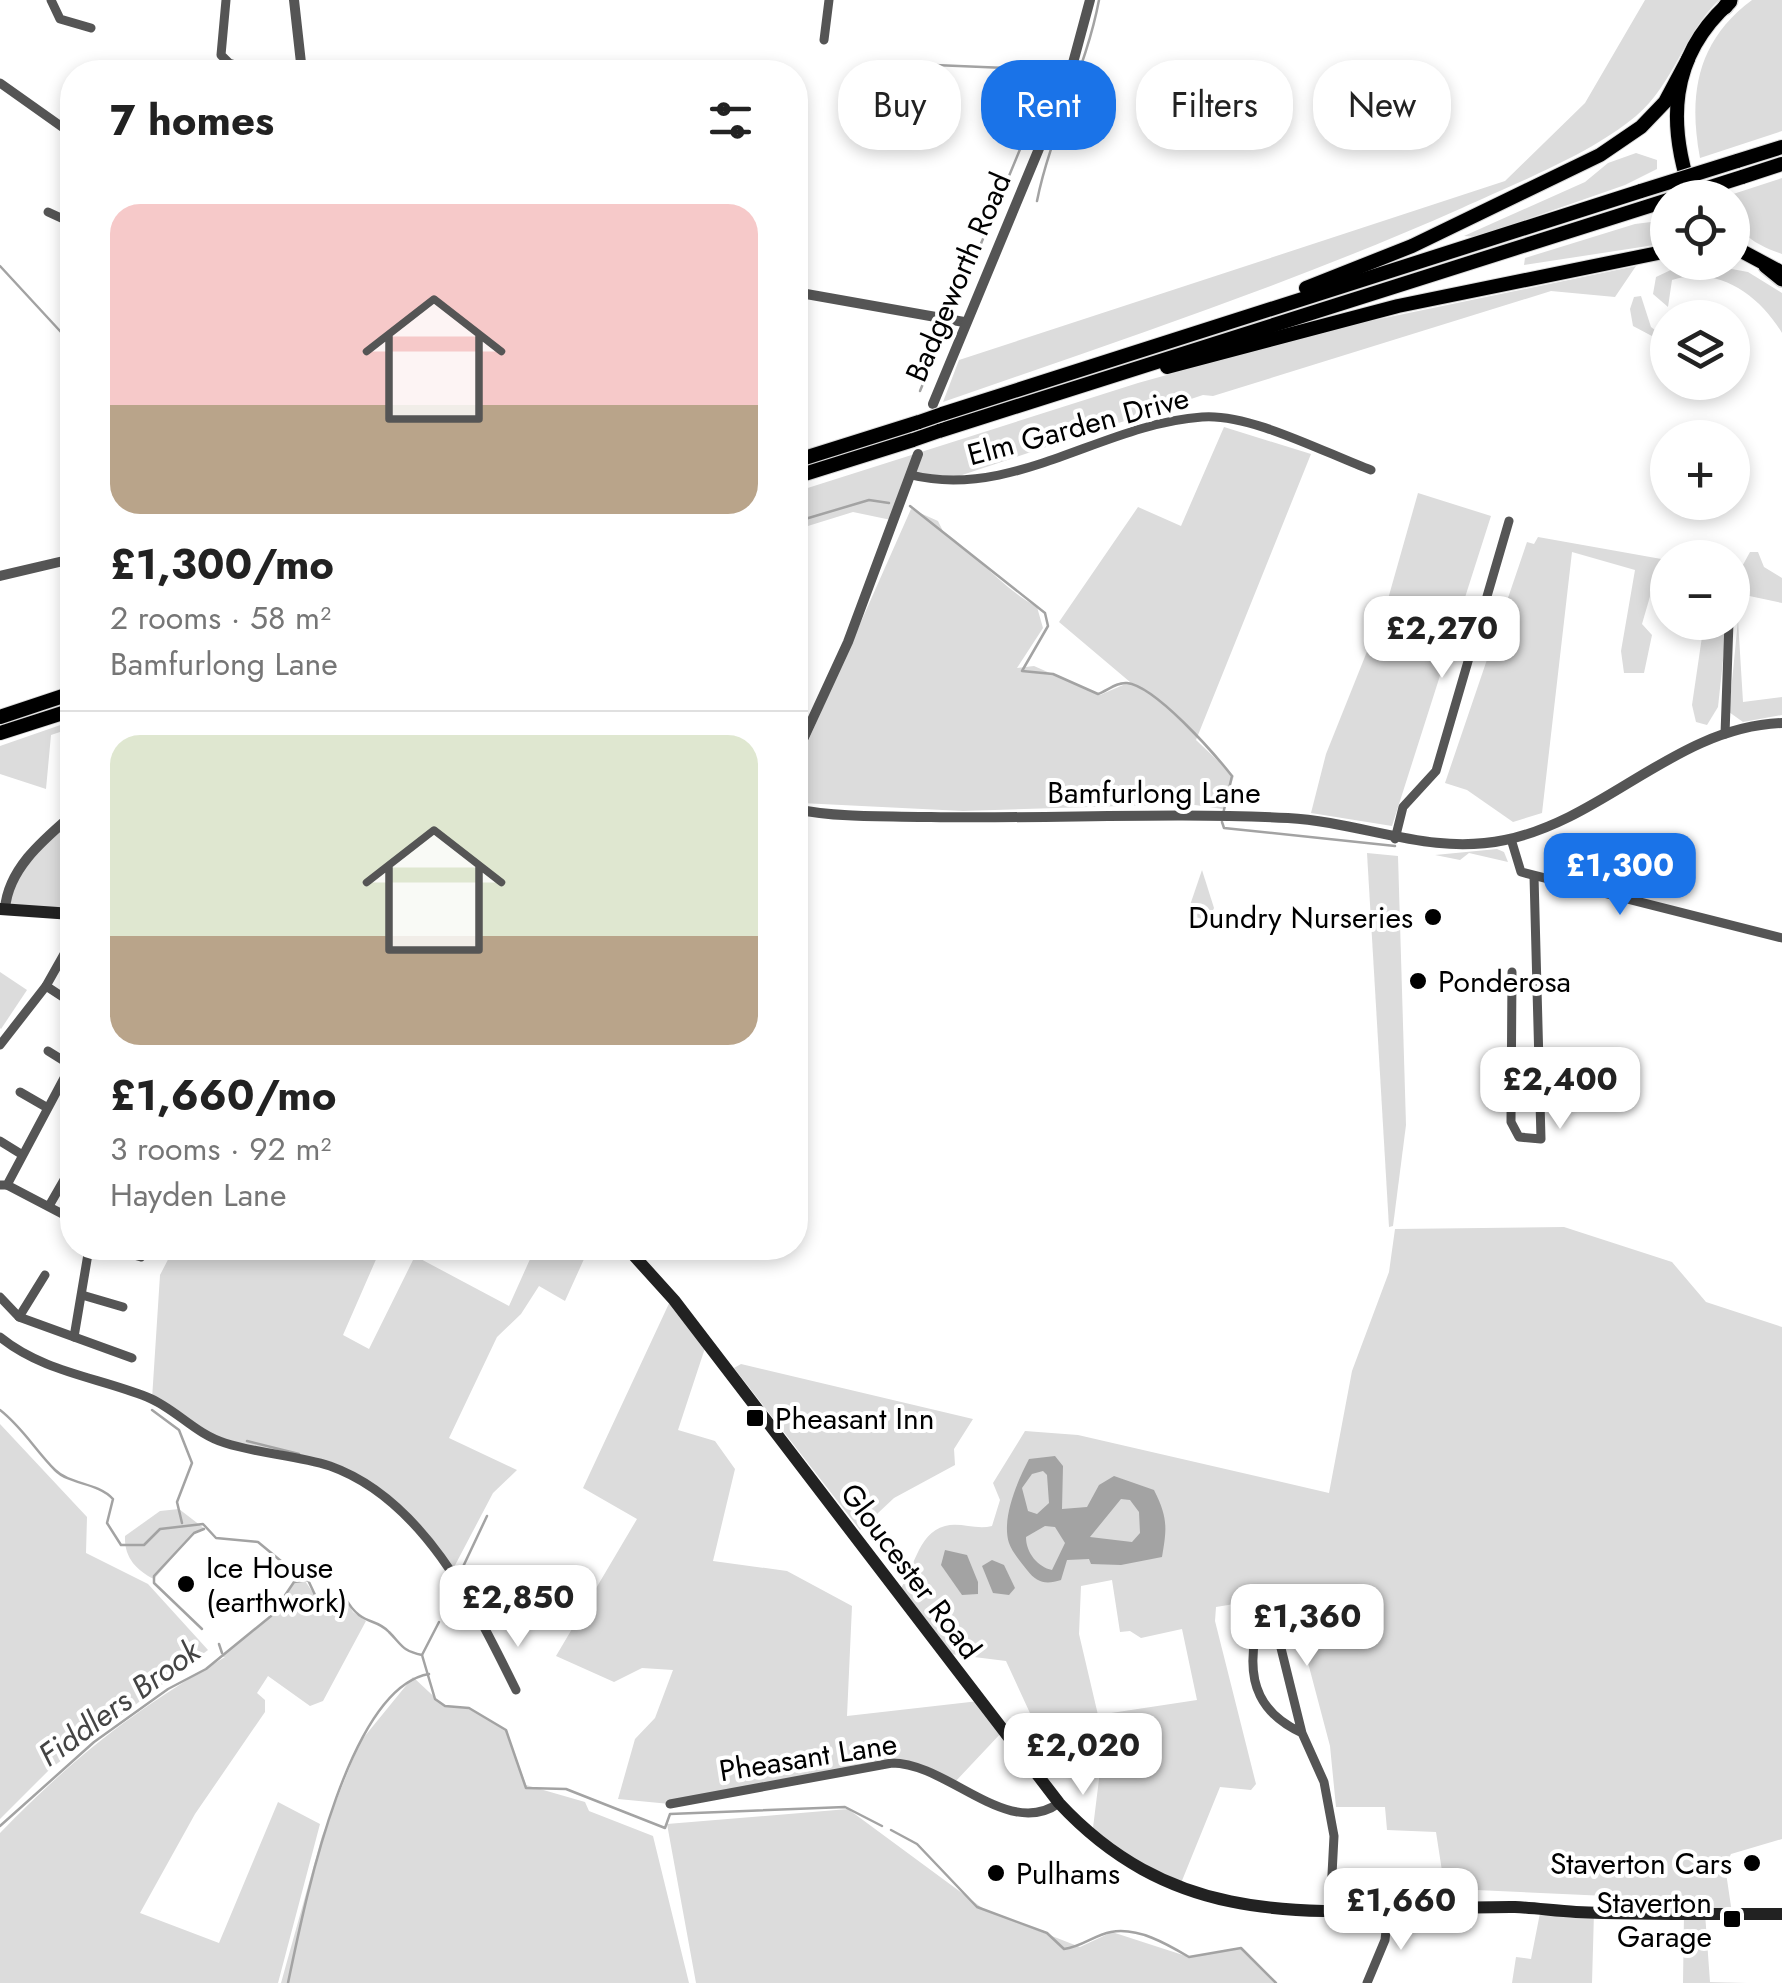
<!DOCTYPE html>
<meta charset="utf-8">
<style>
body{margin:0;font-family:Jost,sans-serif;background:#f2f2f2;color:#222;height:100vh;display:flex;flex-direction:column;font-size:38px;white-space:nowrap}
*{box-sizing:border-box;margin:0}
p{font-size:32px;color:#767676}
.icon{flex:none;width:55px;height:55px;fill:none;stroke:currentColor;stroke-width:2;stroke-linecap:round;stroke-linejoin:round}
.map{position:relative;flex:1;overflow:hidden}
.side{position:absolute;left:60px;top:60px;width:748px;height:1200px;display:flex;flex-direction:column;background:#fff;border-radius:40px;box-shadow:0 5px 15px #0003}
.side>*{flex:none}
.guide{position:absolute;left:838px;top:60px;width:792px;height:90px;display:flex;gap:20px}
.buttons{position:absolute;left:1650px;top:180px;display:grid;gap:20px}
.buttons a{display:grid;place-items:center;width:100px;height:100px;border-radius:50%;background:#fff;box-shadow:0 5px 15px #0003;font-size:50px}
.price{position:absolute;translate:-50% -85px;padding:0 22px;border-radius:20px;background:#fff;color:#222;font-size:32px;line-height:65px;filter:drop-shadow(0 2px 5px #0008)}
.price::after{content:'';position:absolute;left:50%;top:60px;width:30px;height:22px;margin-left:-15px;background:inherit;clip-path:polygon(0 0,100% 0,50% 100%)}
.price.on{background:#1a73e8;color:#fff}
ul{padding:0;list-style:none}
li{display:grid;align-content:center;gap:20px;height:530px;padding:0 50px}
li+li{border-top:2px solid #e0e0e0}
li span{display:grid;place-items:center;height:310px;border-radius:30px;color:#555}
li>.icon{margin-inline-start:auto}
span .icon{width:180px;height:180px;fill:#fffc;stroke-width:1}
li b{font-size:42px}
h2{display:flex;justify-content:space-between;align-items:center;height:120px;padding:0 50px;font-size:42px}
.pill{padding:0 35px;border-radius:40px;background:#fff;box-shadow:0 5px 15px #0003;font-size:35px;line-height:90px}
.pill.on{background:#1a73e8;color:#fff}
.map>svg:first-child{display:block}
</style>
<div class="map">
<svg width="1782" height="1983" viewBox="0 0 1782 1983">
<rect width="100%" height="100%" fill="#fff"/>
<g fill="#dcdcdc" fill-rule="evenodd">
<path d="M1645,0h74c-35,33 -45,84 -83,116 -45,38 -120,67 -174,92 -169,75 -344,133 -519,194l16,-42 546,-179 80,-78z"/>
<path d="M1752,0h30v131l-82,27c-12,-64 -3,-117 52,-158z"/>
<path d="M1636,153l21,7v9l-32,16 -149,52 -12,-1 121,-54 23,-19z"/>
<path d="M1782,178v76c-31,-11 -50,-23 -50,-56l-8,-1z"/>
<path d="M1667,220v20l-6,4 -137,21 1,-7 110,-34z"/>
<path d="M1710,265l38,7 34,21v40c-23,-38 -64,-68 -110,-53l-4,27 -15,-13 3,-17 19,-9z"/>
<path d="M1636,266l-21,31 -64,-6 -338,105 -10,-1 -262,87 -30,-7 -15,46 -43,-9 -58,18v-38l343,-109 198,-55z"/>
<path d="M1641,296l10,31 16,12v5l-34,-18 -3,-17 4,-12z"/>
<path d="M1224,427l87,27 -115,286 38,36 -11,33 -35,-5 -225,7 -162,-8 -6,-17 6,-29 110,-248 27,12 5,10c34,24 58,56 94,76l6,21 -26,40 17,-2 66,29 30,-13 -71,-60 79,-115 43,19z"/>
<path d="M1418,493l73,23 -99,310 -81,-13 15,-59 62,-155z"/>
<path d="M1538,537l129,23v41l-16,-8 -9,31 10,11 -8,38h-20l-3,-22 14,-81 -63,-18 -30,261 -29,9 -46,-32 -22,-7 82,-241 7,2z"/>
<path d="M1750,552h8l6,15 18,11v25l-42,-9 -1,-22z"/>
<path d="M1738,620l5,82 39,-5v18l-39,7 -14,-10z"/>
<path d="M1704,623h23l-9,84 -11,18 -11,-3 -4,-17z"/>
<path d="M72,721v7l-21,7 -5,54 -46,-15v-28z"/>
<path d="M72,815v99l-67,-5 8,-34z"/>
<path d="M1497,849l7,3 4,10 -39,-9 -9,7 -25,-5z"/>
<path d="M1367,853l31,3 8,269 -13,101 -4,1z"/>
<path d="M1202,870l12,38 -6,13 -21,-7z"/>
<path d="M0,972l27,18 -26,39 -1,-1z"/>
<path d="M1564,1227l108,35 34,40 76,25v512l-51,15 -6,12 7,47h-27l5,69 37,1h-64l1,-70h-47l-8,-16 -153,-7 1,8 -31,-1 -10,-65 -49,-2 -2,-23h-49l-6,-61 -37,-140 -8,1 -3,-11 -66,11 -1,14 41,163 -5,6 -31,-3 -41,101 -87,-52 8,-65 -2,-56 -63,9 -29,-63 -64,-8 -45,-59c18,-23 19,-60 48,-68 15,-4 31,4 47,0l8,-26 -7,-17 32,-52 53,4 251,58 23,-122 37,-99 6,-43zM1112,1580l8,52 10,-1 11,7 41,-9 15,71 -99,15 -19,-81 2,-48z"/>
<path d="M174,1248h207l-38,87 26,14 46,-93 94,50 26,-58h54l-24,53 -26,-15 -18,28 -24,23 -48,101 68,32 -24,23 -41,78 -34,-40 -46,-41 -32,-19 -115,-28 -73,-44 8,-124z"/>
<path d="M672,1297l35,45 -29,88 37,11 20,28 -22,92 74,10 65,35 -5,110 132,-15 24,30 -48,51 -45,-18 -240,40 -52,-5 17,-60 20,-21 18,-48 -31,-2 -28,14 -58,-26 81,-137 -54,-31z"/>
<path d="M741,1364l232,55 -19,30 1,16 -61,33 -34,32 -126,-162z"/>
<path d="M0,1424l87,93 -1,36 62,31 60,66 -158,119 -50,50z"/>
<path d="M179,1509l26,20 -11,4 -40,46c-18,-9 -30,-22 -29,-43l35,-25z"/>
<path d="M303,1578l13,19 28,-1 9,16 13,9 -43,80 -13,5 -42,-30 -11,17 8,7v12l-70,102 -55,99 79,30 59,-141 42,22 -42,159h-278v-150c76,-78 132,-121 225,-176h-6l52,-41 23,-34z"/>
<path d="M413,1677l31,29 25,2 37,22 20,55 59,17 4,9 64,25 36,147h-408l41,-147 38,-94z"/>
<path d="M848,1809l137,101 95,37 32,-15 77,25 52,-9 34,35h-579l-29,-159z"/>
<path d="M1541,1908l53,4 -2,71h-80l4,-26 15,2z"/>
</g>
<g fill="#a3a3a3" fill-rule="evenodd">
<path d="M1055,1456l8,10 -1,43 25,-2 12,-22 15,-9 40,14c14,28 13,38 8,67l-41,8 -30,-1 -2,-5 -22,1 -6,20c-15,5 -24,3 -34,-10 -6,-8 -15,-18 -18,-27 -8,-25 9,-63 20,-84zM1043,1471l4,4 2,28 -12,11 -9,-3 -6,-23 10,-14zM1121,1499l9,1 9,12 1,21 -8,9 -42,-5zM1045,1526l10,1 10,16 -13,27c-14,-3 -26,-17 -26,-33z"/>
<path d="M945,1550l22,5 11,27v12l-16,1 -21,-30z"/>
<path d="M992,1560l12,5 11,23 -6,7 -16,-2 -11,-27z"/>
</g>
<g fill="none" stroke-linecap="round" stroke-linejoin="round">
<g stroke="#a3a3a3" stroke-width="2.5">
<path d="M887,63l142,6 21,8 -99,239"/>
<path d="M1037,201c14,-70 49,-131 62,-201"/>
<path d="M0,266l72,78"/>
<path d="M920,391l28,-68"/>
<path d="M910,506l135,107 3,13 -26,45 31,3 45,20c9,-3 18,-12 29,-11 28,3 87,70 105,93l-9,38"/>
<path d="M795,522l74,-22 20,3"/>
<path d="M1222,822l2,6 171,18"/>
<path d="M0,1410c23,18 35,40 55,60 15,15 42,12 58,29l-6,24 14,22h23l16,-16 43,-5 13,14 42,4 29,24 14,-1 15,32 28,-1c18,32 30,20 45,36 13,13 13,19 33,23l13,44 10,7 24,2 37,22 20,58 40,1 99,39 5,-14 175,-7 37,19"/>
<path d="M152,1410l27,20 13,33 -15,39 5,21"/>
<path d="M247,1441l52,13"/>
<path d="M461,1571l26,-55"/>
<path d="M202,1629l-48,-46v-7l40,-43 10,-4"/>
<path d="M219,1644l3,9"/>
<path d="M422,1655l17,-33"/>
<path d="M0,1826l94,-84 74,-53 38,-20 65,-53 23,-34 14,-2"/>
<path d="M891,1830l26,14 60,63 70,26 17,16c18,-2 30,-14 47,-17 27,-5 56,12 78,25l52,-9 35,35"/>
<path d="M288,1983c15,-71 58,-295 141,-309"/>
</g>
<defs>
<g id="trunk">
<path d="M1737,161l45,-14"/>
<path d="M1742,177l40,-13"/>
<path d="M1693,198c-26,-72 -25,-141 37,-196"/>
<path d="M1732,246l45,24"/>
<path d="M1306,288l106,-42 188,-91 41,-28 24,-25 23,-43"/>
<path d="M1167,367l231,-61 270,-55"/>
<path d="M942,414l699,-223"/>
<path d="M939,431l729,-231"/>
<path d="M795,461l124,-39"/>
<path d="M795,477l118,-37"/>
<path d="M0,717l72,-24"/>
<path d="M0,733l72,-23"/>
</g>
<g id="motorway">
<path d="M1725,7l5,-7"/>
<path d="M1766,266l16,13"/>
</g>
</defs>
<use href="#trunk" stroke="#dbdbdb" stroke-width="16"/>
<use href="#motorway" stroke="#dbdbdb" stroke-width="18"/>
<g stroke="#555" stroke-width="9">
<path d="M51,0l9,19 31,9"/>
<path d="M226,0l-5,55 8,8 28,9"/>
<path d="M824,40l5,-40"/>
<path d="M0,83l72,51"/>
<path d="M48,212l24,11"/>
<path d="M65,220l7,-20"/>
<path d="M911,475c102,25 191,-51 291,-58 48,-4 123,36 169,53"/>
<path d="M1732,579l1,-13"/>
<path d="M1725,734l4,-112"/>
<path d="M1395,839l8,-32 33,-36 73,-250"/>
<path d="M1511,839l10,33 261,66"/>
<path d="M1512,972l-1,150 8,15 22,2 -7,-263"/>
<path d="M46,986l26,17"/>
<path d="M0,1045l46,-59 26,-46"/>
<path d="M48,1051l24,15"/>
<path d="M20,1092l26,15"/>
<path d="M0,1141l21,13"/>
<path d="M0,1185h7l65,-122"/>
<path d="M7,1185l65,34"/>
<path d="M49,1206l23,-40"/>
<path d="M109,1248l32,9"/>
<path d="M45,1275l-26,42 113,41"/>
<path d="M82,1295l41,12"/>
<path d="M0,1297l19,20"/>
<path d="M0,1337c43,35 97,40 147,60 28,11 48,37 78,46 34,11 71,12 105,23 93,33 145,141 186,224"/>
<path d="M74,1337l15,-89"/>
<path d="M1302,1733c-41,-19 -55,-49 -47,-95l23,-2 24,97 22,49 10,54 -4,77"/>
<path d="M670,1804l222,-41c56,0 116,77 167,40"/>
<path d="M1367,1983l18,-43 3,-28"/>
</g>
<g stroke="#555" stroke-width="10">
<path d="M294,0l8,72"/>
<path d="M795,292l169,30"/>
<path d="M933,404l137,-330 20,-74"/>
<path d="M0,576l72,-17"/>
<path d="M795,757l53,-115 70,-188"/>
<path d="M795,809c44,9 91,7 136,8 119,2 238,-5 357,1 75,4 141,38 217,22 101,-21 171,-113 277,-117"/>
<path d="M5,909c3,-40 38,-69 67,-94"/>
</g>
<g stroke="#222" stroke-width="12">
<path d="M0,909l72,5"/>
<path d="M627,1248l47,52 385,503c132,142 284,103 456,104 21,1 41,4 61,5 68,3 138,2 206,2"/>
</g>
<use href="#trunk" stroke="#000" stroke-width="14"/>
<use href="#motorway" stroke="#000" stroke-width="15"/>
<defs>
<g id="trunk-bridge">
<path d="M1641,191l96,-30"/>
<path d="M1676,198l66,-21"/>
<path d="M919,422l23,-8"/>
<path d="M913,440l26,-9"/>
</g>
</defs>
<use href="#trunk-bridge" stroke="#dbdbdb" stroke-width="16" stroke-linecap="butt"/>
<use href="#trunk-bridge" stroke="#000" stroke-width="14"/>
</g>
<g fill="#000" stroke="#fff" stroke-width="4">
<circle cx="1433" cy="917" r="10"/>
<circle cx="1418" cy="981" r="10"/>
<rect x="745" y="1408" width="20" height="20" rx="5"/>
<circle cx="186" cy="1584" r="10"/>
<circle cx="1752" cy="1863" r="10"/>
<circle cx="996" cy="1873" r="10"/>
<rect x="1722" y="1909" width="20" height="20" rx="5"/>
</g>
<g text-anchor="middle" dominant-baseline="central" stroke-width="8" stroke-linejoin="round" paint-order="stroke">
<g font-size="30" fill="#000" stroke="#fff">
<text transform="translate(958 277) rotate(-67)">Badgeworth Road</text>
<text transform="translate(1078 426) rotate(-15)">Elm Garden Drive</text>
<text x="1154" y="792">Bamfurlong Lane</text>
<text transform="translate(911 1571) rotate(53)">Gloucester Road</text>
<text transform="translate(808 1757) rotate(-9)">Pheasant Lane</text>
</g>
<g font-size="30" fill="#000" stroke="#fff" text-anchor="start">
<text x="1413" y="917" text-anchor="end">Dundry Nurseries</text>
<text x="1438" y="981">Ponderosa</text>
<text x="775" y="1418">Pheasant Inn</text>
<text x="206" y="1567">Ice House<tspan x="206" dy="34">(earthwork)</tspan></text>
<text x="1732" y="1863" text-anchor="end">Staverton Cars</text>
<text x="1016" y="1873">Pulhams</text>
<text x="1712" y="1902" text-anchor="end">Staverton<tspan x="1712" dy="34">Garage</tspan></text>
</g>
<g font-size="32" font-style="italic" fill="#444" stroke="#fff">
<text transform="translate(119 1703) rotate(-36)">Fiddlers Brook</text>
</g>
</g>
</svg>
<div class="buttons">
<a><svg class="icon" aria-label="locate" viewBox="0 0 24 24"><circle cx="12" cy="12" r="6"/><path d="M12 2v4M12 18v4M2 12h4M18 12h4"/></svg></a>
<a><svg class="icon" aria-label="layers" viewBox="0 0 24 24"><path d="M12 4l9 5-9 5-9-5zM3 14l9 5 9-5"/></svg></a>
<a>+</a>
<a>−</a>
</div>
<b class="price" style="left:1442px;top:681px">£2,270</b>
<b class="price on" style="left:1620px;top:918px">£1,300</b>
<b class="price" style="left:1560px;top:1132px">£2,400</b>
<b class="price" style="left:518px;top:1650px">£2,850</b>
<b class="price" style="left:1307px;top:1669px">£1,360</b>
<b class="price" style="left:1083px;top:1798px">£2,020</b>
<b class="price" style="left:1401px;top:1953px">£1,660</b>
<div class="guide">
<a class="pill">Buy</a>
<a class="pill on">Rent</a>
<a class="pill">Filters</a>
<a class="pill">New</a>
</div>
<section class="side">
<h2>7 homes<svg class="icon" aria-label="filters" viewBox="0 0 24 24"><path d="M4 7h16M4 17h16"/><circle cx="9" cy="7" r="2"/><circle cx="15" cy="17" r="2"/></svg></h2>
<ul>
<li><span style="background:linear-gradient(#f6c9c9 65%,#b9a48a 0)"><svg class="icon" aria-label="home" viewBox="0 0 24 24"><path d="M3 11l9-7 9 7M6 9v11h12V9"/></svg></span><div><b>£1,300/mo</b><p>2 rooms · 58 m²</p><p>Bamfurlong Lane</p></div></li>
<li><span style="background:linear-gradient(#dfe7d0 65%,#b9a48a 0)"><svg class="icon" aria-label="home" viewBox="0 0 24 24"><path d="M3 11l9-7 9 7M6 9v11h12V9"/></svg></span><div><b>£1,660/mo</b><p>3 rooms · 92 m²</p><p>Hayden Lane</p></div></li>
</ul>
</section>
</div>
